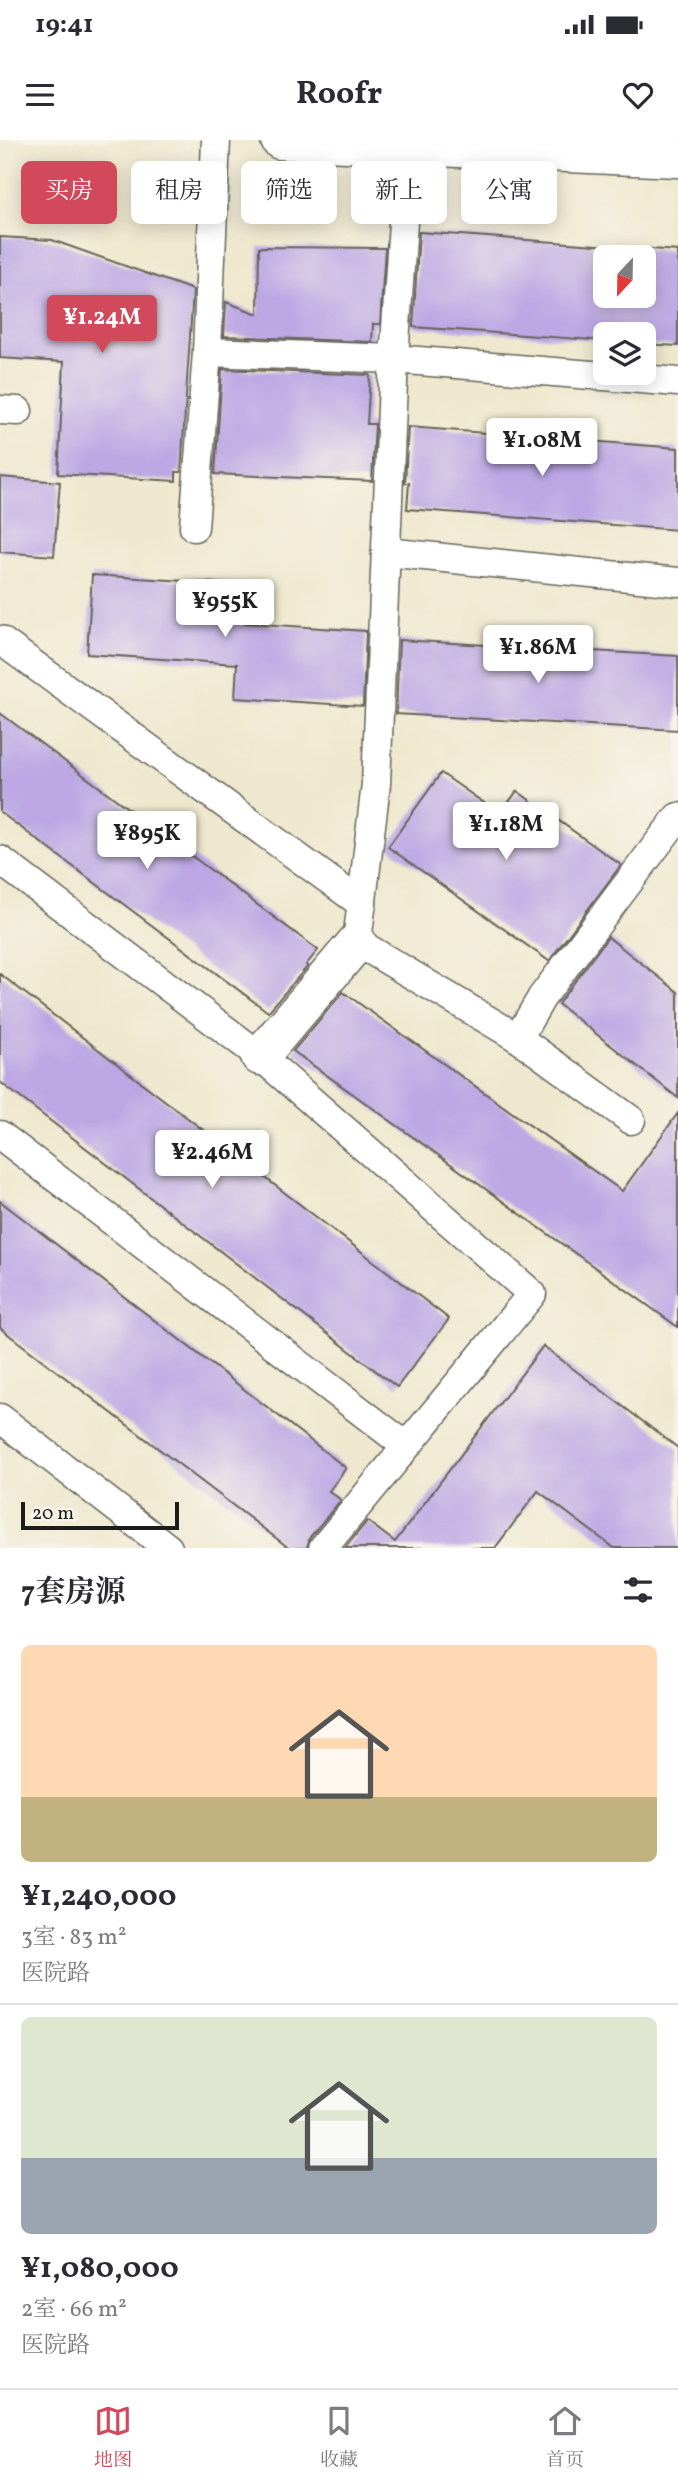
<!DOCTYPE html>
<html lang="zh">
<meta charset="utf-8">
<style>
body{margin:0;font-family:Vollkorn,"Noto Serif SC",serif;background:#f7f7f7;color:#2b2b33;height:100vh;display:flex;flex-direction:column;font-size:26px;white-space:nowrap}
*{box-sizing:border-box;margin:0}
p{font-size:23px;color:#7c7c81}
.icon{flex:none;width:38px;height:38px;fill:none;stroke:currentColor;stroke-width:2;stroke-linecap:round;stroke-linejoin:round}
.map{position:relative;height:1408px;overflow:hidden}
.details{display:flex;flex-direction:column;background:#fff;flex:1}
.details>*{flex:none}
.hud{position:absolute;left:21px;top:21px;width:637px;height:63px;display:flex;gap:14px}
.needle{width:46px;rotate:202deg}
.controls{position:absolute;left:593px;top:105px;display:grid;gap:14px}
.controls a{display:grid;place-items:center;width:63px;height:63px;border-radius:10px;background:#fff;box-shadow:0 4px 18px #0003;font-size:35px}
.scale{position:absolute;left:21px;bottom:18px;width:158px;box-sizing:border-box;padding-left:7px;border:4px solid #1c1c1c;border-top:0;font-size:19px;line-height:24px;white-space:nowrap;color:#1c1c1c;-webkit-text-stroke:5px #f7f3e8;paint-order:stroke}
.price{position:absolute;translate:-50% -60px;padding:0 16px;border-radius:7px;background:#fff;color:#222;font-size:23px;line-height:46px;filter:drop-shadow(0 2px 4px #0008)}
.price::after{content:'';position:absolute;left:50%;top:42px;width:21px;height:16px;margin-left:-10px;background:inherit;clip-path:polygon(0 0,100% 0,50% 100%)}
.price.current{background:#d1495b;color:#fff}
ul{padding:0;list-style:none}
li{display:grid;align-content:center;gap:14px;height:371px;padding:0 21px}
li+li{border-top:2px solid #e1e1e2}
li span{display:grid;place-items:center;height:217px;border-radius:10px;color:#555}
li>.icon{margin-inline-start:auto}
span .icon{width:126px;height:126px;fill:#fffc;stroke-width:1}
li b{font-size:30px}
h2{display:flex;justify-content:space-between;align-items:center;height:84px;padding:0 21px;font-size:30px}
.tag{padding:0 24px;border-radius:10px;background:#fff;box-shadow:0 4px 18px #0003;font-size:24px;line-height:63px}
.tag.current{background:#d1495b;color:#fff}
.status{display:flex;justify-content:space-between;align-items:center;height:49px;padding:0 35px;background:#fff;direction:ltr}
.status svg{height:19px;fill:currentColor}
header{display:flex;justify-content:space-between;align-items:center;height:91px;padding:0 21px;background:#fff;font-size:32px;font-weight:700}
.tab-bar{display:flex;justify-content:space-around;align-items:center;height:98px;border-top:2px solid #e1e1e2;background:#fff;font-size:19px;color:#7c7c81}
.tab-bar a{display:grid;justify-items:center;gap:4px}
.tab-bar .current{color:#d1495b}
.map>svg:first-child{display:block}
</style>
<div class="status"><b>19:41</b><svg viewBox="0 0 49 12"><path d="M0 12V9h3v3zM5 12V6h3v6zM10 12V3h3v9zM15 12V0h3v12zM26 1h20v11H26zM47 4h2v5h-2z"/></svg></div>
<header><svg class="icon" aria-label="menu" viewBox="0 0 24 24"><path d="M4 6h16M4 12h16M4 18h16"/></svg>Roofr<svg class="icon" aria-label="heart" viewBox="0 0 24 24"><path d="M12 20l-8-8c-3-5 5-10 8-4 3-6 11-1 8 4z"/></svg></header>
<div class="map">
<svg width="678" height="1408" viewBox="0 0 678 1408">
<rect width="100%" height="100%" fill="#f7f3e8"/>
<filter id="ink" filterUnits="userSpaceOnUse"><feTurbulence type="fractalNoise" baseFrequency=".0143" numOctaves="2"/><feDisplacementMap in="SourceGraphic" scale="14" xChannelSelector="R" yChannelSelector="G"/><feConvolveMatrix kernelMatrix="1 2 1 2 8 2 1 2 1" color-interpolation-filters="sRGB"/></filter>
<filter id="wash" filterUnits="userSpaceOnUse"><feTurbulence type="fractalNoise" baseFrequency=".00686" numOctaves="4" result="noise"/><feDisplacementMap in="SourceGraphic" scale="28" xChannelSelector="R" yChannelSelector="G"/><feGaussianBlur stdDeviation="1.57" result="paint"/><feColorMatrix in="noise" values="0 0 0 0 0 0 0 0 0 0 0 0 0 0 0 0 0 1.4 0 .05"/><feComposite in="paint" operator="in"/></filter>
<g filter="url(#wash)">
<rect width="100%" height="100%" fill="#efe8ce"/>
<g id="blocks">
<g fill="#bca7e4" fill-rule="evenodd">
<path d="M419,92l259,19v95l-34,-2v-10h-38v7l-193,-14zM606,117h38v39h-38z"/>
<path d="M0,97l52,3 141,50 -12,182h-5v9l-118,-7 6,-112 -64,-4z"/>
<path d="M259,107l126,1 -5,76h-7l-1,18 -148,-6 2,-34 32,12z"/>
<path d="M222,229l148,6 -3,49h8l-3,57 -157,-7z"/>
<path d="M408,287l270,21v82l-271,-21 2,-26h-4z"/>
<path d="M0,337l60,5 -6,74 -54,-4z"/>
<path d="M92,435l155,10 -2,38 121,8 -3,75 -128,-8 2,-34 -150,-10z"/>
<path d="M399,500l279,16v74l-282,-16z"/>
<path d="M0,573l318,237 -12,15 2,1 -40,46 -268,-200z"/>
<path d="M441,633l59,41 17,-23 104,74 -72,96 -161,-114z"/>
<path d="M608,797l70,55v106l-120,-94z"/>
<path d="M0,834l449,345 -52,68 -397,-305z"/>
<path d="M343,852l279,199 56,-78v214l-385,-276z"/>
<path d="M0,1061l346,267 -17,23 12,9 -31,37 -3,11h-18l-289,-220z"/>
<path d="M543,1206l135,102v100h-64l-76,-57 -43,57h-150l22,-27 28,21z"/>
</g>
</g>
</g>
<g filter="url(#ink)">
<use href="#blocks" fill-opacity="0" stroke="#66635a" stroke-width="2"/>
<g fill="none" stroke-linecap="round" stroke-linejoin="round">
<defs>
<g id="lane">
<path d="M408,6l-14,213 -18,425 -19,158 161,96 113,82"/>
<path d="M207,212l187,7 284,23"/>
<path d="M0,270l18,1"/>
<path d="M194,387l13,-175 9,-212"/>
<path d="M386,412l292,30"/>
<path d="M0,500l362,264"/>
<path d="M0,720l260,196 272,238 -209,254"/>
<path d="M518,898l24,-41 136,-180"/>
<path d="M0,995l406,311"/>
<path d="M0,1278l168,130"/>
</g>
<path id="street" d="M260,916l97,-114"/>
<path id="secondary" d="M280,0l398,18"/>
</defs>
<use href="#lane" stroke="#66635a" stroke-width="31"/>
<use href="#street" stroke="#66635a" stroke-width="41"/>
<use href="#secondary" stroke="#66635a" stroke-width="41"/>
<use href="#lane" stroke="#fff" stroke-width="28"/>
<use href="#street" stroke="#fff" stroke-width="38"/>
<use href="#secondary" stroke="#fff" stroke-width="38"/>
</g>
</g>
</svg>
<div class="controls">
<a><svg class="needle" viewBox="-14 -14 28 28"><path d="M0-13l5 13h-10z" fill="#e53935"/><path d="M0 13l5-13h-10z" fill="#7c7c81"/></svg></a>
<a><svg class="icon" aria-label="layers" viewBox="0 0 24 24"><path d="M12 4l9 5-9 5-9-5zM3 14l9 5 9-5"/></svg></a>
</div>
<div class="scale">20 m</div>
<b class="price current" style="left:102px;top:215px">¥1.24M</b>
<b class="price" style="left:542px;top:338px">¥1.08M</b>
<b class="price" style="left:225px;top:499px">¥955K</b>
<b class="price" style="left:538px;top:545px">¥1.86M</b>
<b class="price" style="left:506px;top:722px">¥1.18M</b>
<b class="price" style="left:147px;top:731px">¥895K</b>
<b class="price" style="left:212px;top:1050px">¥2.46M</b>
<div class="hud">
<a class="tag current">买房</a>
<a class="tag">租房</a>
<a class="tag">筛选</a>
<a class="tag">新上</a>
<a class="tag">公寓</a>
</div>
</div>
<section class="details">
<h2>7套房源<svg class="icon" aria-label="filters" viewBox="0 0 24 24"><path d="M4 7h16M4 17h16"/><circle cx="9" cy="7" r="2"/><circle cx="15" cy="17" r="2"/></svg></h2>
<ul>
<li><span style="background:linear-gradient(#ffd9b3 70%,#c2b280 0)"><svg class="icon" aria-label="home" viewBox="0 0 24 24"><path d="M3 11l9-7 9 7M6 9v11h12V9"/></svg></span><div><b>¥1,240,000</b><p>3室 · 83 m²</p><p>医院路</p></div></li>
<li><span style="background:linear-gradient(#dfe7d0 65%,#9aa5b1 0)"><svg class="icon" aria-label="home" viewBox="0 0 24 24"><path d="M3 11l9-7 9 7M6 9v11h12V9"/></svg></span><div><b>¥1,080,000</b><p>2室 · 66 m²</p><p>医院路</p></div></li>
</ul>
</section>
<nav class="tab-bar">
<a class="current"><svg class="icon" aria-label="map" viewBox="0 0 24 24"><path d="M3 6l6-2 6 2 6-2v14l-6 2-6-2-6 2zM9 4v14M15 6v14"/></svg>地图</a>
<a><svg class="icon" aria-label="saved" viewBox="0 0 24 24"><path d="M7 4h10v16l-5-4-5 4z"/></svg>收藏</a>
<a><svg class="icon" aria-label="home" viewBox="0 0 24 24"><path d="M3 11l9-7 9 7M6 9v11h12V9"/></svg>首页</a>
</nav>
